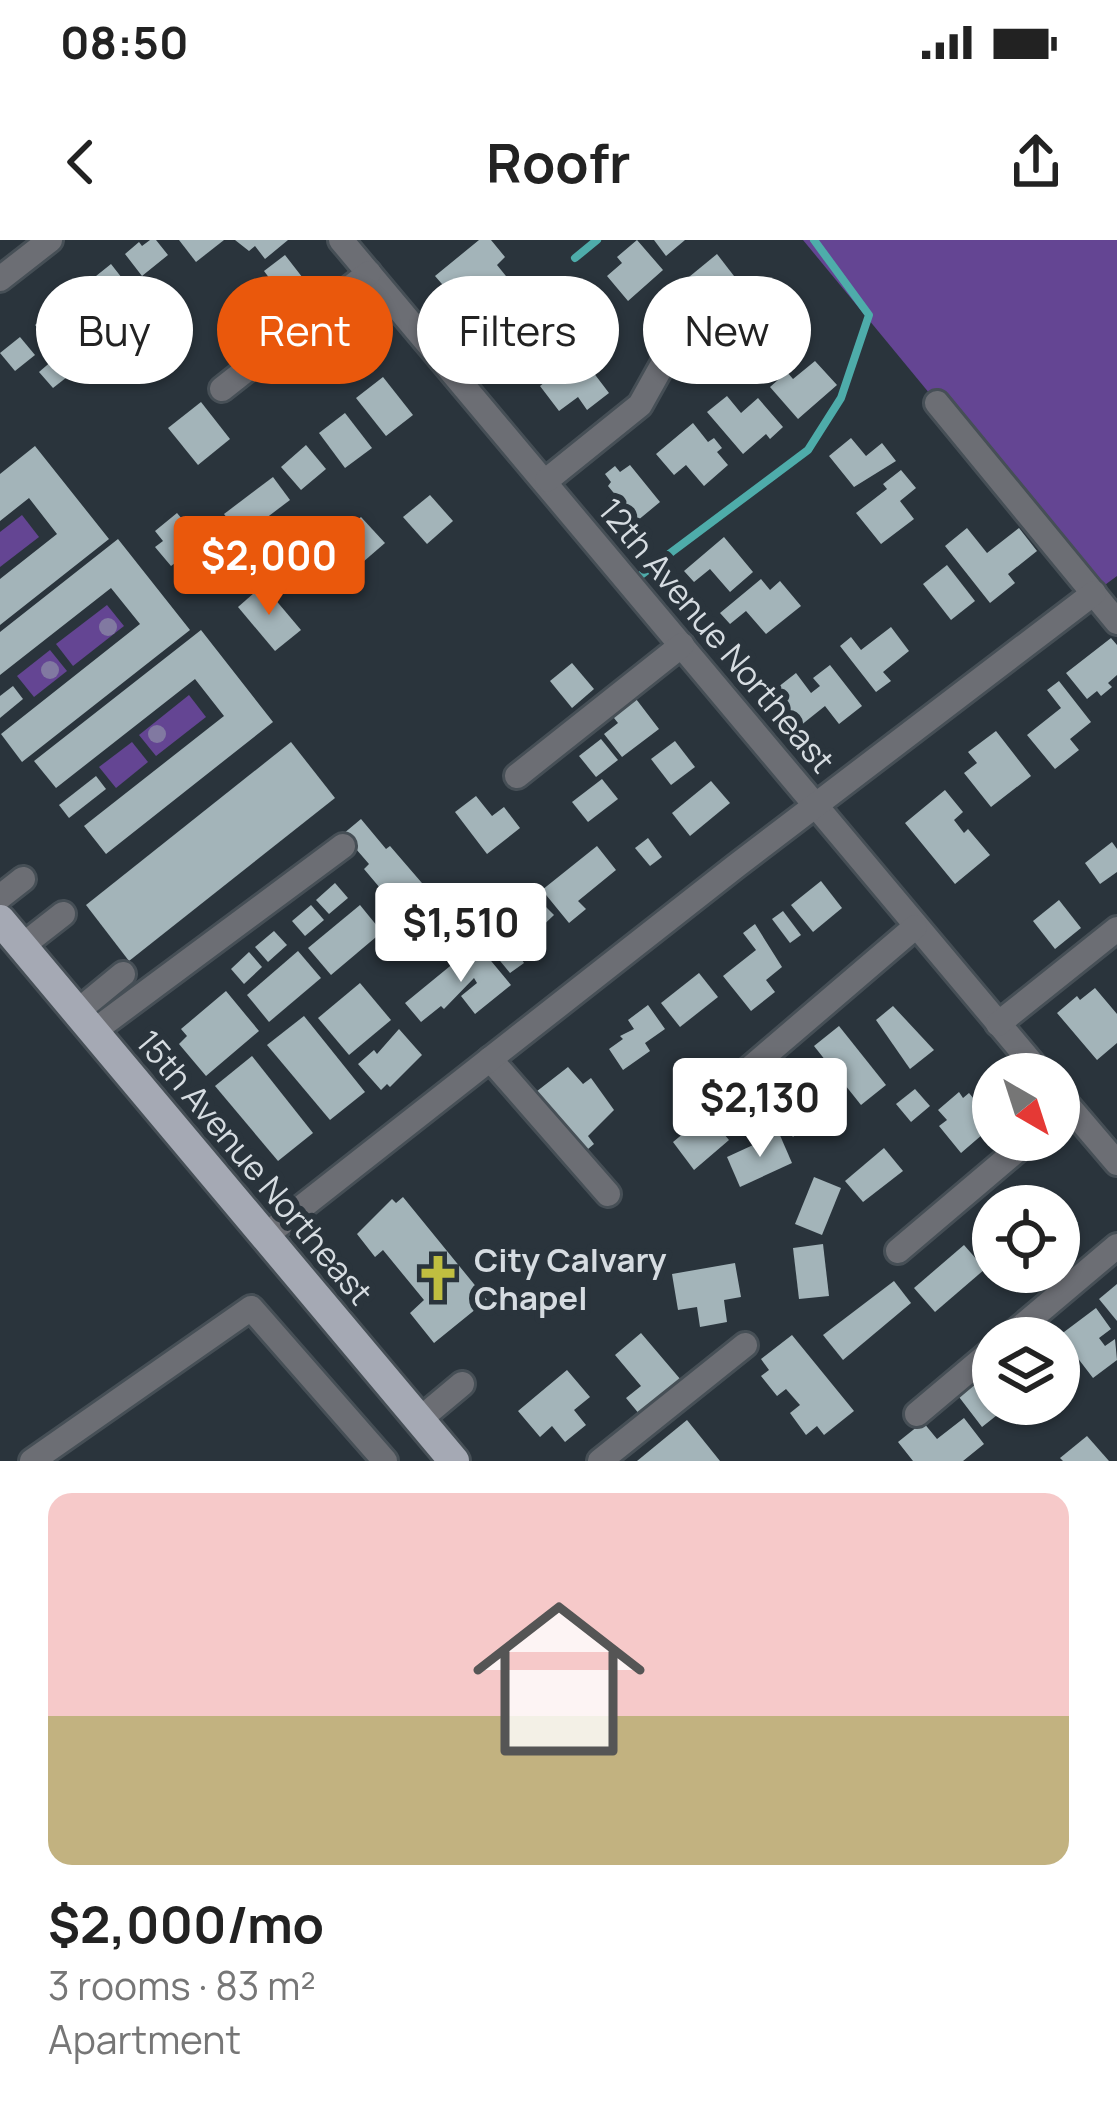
<!DOCTYPE html>
<meta charset="utf-8">
<style>
body{margin:0;font-family:Manrope,sans-serif;background:#f6f6f6;color:#222;height:100vh;display:flex;flex-direction:column;font-size:45px;white-space:nowrap}
*{box-sizing:border-box;margin:0}
p{font-size:39px;color:#767676}
.icon{flex:none;width:66px;height:66px;fill:none;stroke:currentColor;stroke-width:2;stroke-linecap:round;stroke-linejoin:round}
.map{position:relative;height:1221px;overflow:hidden}
.side{display:flex;flex-direction:column;background:#fff;flex:1}
.side>*{flex:none}
.guide{position:absolute;left:36px;top:36px;width:1047px;height:108px;display:flex;gap:24px}
.needle{width:78px;rotate:141deg}
.fabs{position:absolute;left:972px;top:813px;display:grid;gap:24px}
.fabs a{display:grid;place-items:center;width:108px;height:108px;border-radius:50%;background:#fff;box-shadow:0 3px 9px #0004;font-size:60px}
.price{position:absolute;translate:-50% -102px;padding:0 27px;border-radius:12px;background:#fff;color:#222;font-size:39px;line-height:78px;filter:drop-shadow(0 3px 6px #0008)}
.price::after{content:'';position:absolute;left:50%;top:72px;width:36px;height:27px;margin-left:-18px;background:inherit;clip-path:polygon(0 0,100% 0,50% 100%)}
.price.on{background:#ea580c;color:#fff}
ul{padding:0;list-style:none}
li{display:grid;align-content:center;gap:24px;height:636px;padding:0 48px}
li+li{border-top:3px solid #e0e0e0}
li span{display:grid;place-items:center;height:372px;border-radius:24px;color:#555}
li>.icon{margin-inline-start:auto}
span .icon{width:216px;height:216px;fill:#fffc;stroke-width:1}
li b{font-size:51px}
.chip{padding:0 42px;border-radius:54px;background:#fff;box-shadow:0 3px 9px #0004;font-size:42px;line-height:108px}
.chip.on{background:#ea580c;color:#fff}
.status{display:flex;justify-content:space-between;align-items:center;height:84px;padding:0 60px;background:#fff;direction:ltr}
.status svg{height:33px;fill:currentColor}
header{display:flex;justify-content:space-between;align-items:center;height:156px;padding:0 48px;background:#fff;font-size:54px;font-weight:700}
.map>svg:first-child{display:block}
</style>
<div class="status"><b>08:50</b><svg viewBox="0 0 49 12"><path d="M0 12V9h3v3zM5 12V6h3v6zM10 12V3h3v9zM15 12V0h3v12zM26 1h20v11H26zM47 4h2v5h-2z"/></svg></div>
<header><svg class="icon" aria-label="back" viewBox="0 0 24 24"><path d="M15 5l-7 7 7 7"/></svg>Roofr<svg class="icon" aria-label="share" viewBox="0 0 24 24"><path d="M12 15V3M7 8l5-5 5 5M5 13v7h14v-7"/></svg></header>
<div class="map">
<svg width="1117" height="1221" viewBox="0 0 1117 1221">
<rect width="100%" height="100%" fill="#2a343c"/>
<g fill="#644593">
<path d="M803,0h314v336l-23,17z"/>
<path d="M22,275l17,22 -39,30v-35z"/>
<path d="M107,365l17,21 -51,40 -17,-22z"/>
<path d="M50,410l17,21 -33,26 -17,-21z"/>
<path d="M189,455l17,22 -50,39 -17,-21z"/>
<path d="M132,502l16,20 -32,26 -17,-21z"/>
</g>
<g fill="none" stroke-linecap="round" stroke-linejoin="round">
<g stroke="#4eacaa" stroke-width="8">
<path d="M575,18l22,-18"/>
<path d="M633,341l175,-131 33,-52 28,-83 -55,-75"/>
</g>
</g>
<g fill="#a3b4b9">
<path d="M150,0h6l12,15 -26,21 -17,-22 14,-12 3,4z"/>
<path d="M179,0h45l-28,22z"/>
<path d="M235,0h53l-23,19 -10,-13 -6,5z"/>
<path d="M479,0h12l14,17 -8,8 13,16 -22,19 -14,-17 -19,16 -20,-23z"/>
<path d="M637,0l26,30 -35,31 -21,-25 15,-13 -5,-6z"/>
<path d="M654,0h31l-19,16z"/>
<path d="M717,14l34,44 -28,22 -34,-43z"/>
<path d="M285,15l21,27 -4,3 6,9 -36,28 -19,-24 20,-15 -9,-12z"/>
<path d="M111,24l18,23 -26,20 -14,-17 11,-9 -4,-5z"/>
<path d="M69,56l26,30 -34,29 -26,-30z"/>
<path d="M757,63l31,39 -26,20 -15,-18 -11,9 -16,-21z"/>
<path d="M512,79l21,27 -22,18 -22,-27z"/>
<path d="M323,80l10,13 7,-6 13,17 -28,23 -24,-29z"/>
<path d="M20,97l15,18 -20,16 -15,-18z"/>
<path d="M580,115l29,38 -22,17 -9,-13 -19,14 -19,-25z"/>
<path d="M53,120l14,17 -14,11 -14,-16z"/>
<path d="M815,121l22,24 -39,34 -28,-32 17,-15 6,7z"/>
<path d="M383,137l30,38 -27,21 -30,-38z"/>
<path d="M727,156l14,17 17,-15 25,29 -13,12 -4,-5 -23,20 -36,-42z"/>
<path d="M201,162l29,37 -32,26 -30,-37z"/>
<path d="M345,173l27,35 -27,20 -26,-35z"/>
<path d="M693,183l15,19 6,-4 8,10 -5,4 11,13 -24,21 -18,-21 -12,10 -18,-21z"/>
<path d="M851,198l15,18 16,-13 14,18 -42,26 -25,-31z"/>
<path d="M306,205l20,24 -25,21 -20,-23z"/>
<path d="M35,206l74,93 -109,86v-46l57,-45 -28,-36 -29,23v-47z"/>
<path d="M630,225l30,37 -23,19 -29,-35 3,-4 -6,-8 10,-8 5,6z"/>
<path d="M901,230l15,18 -16,13 14,18 -33,25 -25,-31 31,-24 -4,-5z"/>
<path d="M273,237l17,23 -49,37 -17,-23z"/>
<path d="M430,255l23,26 -26,23 -24,-27z"/>
<path d="M177,273l39,46 -22,19 -15,-18 -8,6 -16,-19 8,-6 -8,-10z"/>
<path d="M361,277l24,26 -22,19 -23,-27z"/>
<path d="M967,288l20,25 32,-25 18,23 -29,23 7,9 -25,20 -45,-57z"/>
<path d="M724,297l29,35 -23,20 -20,-23 -16,13 -10,-11z"/>
<path d="M118,299l72,91 -168,132 -21,-28 139,-110 -29,-36 -111,87v-43z"/>
<path d="M947,325l28,36 -24,19 -28,-36z"/>
<path d="M761,339l9,11 10,-9 21,25 -35,28 -20,-23 -16,13 -10,-11z"/>
<path d="M263,345l38,45 -26,21 -37,-44z"/>
<path d="M891,387l18,24 -26,21 8,9 -15,11 -36,-46 11,-9 10,13z"/>
<path d="M201,390l72,92 -167,132 -22,-28 140,-110 -29,-37 -139,109 -22,-27z"/>
<path d="M1111,398l6,7v30l-9,8 4,4 -11,9 -4,-5 -10,8 -21,-26z"/>
<path d="M572,423l22,26 -22,19 -22,-27z"/>
<path d="M830,425l32,41 -23,18 -14,-18 -25,20 -27,-35 23,-18 15,20 9,-7 -7,-8z"/>
<path d="M1059,441l32,41 -21,17 9,11 -24,19 -28,-34 34,-27 -14,-18z"/>
<path d="M13,446l10,13 -23,19v-22z"/>
<path d="M633,455l26,34 -37,28 -18,-23 14,-11 -8,-10z"/>
<path d="M996,491l35,45 -40,31 -27,-34 13,-10 -9,-11z"/>
<path d="M601,499l17,21 -22,17 -17,-21z"/>
<path d="M675,501l20,26 -24,18 -20,-26z"/>
<path d="M291,502l44,56 -206,163 -43,-56z"/>
<path d="M96,536l10,13 -37,29 -10,-13z"/>
<path d="M602,539l16,20 -30,23 -16,-20z"/>
<path d="M711,541l19,22 -40,33 -18,-23z"/>
<path d="M945,550l18,22 -9,8 10,13 4,-4 22,26 -35,29 -50,-61z"/>
<path d="M476,556l16,20 12,-9 16,21 -33,26 -32,-42z"/>
<path d="M361,579l25,30 4,-3 44,51 -27,23 -43,-51 5,-5 -26,-30z"/>
<path d="M648,598l14,19 -12,9 -15,-18z"/>
<path d="M1112,602l5,7v23l-17,12 -15,-21z"/>
<path d="M597,606l19,24 -38,31 8,8 -17,14 -27,-33z"/>
<path d="M821,641l21,27 -29,24 -22,-27z"/>
<path d="M335,643l13,15 -19,16 -13,-14z"/>
<path d="M532,653l22,22 -38,36 8,12 -14,10 -28,-34z"/>
<path d="M1059,660l22,28 -26,21 -22,-28z"/>
<path d="M311,665l13,15 -19,16 -13,-15z"/>
<path d="M360,665l22,27 -51,43 -23,-27z"/>
<path d="M783,671l18,24 -11,8 -18,-24z"/>
<path d="M755,684l27,43 -16,13 9,12 -24,19 -28,-35 33,-26 -13,-17z"/>
<path d="M274,691l13,14 -19,17 -13,-15z"/>
<path d="M477,704l34,41 -36,29 -14,-18 16,-13 -3,-5 -30,31 -3,-3 -20,16 -16,-19z"/>
<path d="M298,711l23,27 -52,44 -22,-27z"/>
<path d="M249,712l13,15 -18,17 -13,-15z"/>
<path d="M699,733l19,24 -38,30 -19,-24z"/>
<path d="M360,743l31,37 -42,35 -31,-37z"/>
<path d="M1095,748l22,26v29l-20,17 -40,-47 20,-17 3,4z"/>
<path d="M226,751l33,40 -53,45 -27,-32 8,-8 -6,-7z"/>
<path d="M648,765l17,24 -20,14 5,8 -27,19 -14,-21 14,-10 -3,-3 14,-7 -6,-9z"/>
<path d="M893,766l41,44 -24,19 -34,-49z"/>
<path d="M304,776l61,76 -35,28 -63,-75z"/>
<path d="M839,786l47,59 -25,20 -47,-59z"/>
<path d="M399,789l23,26 -32,32 -3,-3 -6,6 -23,-26 16,-14 3,4z"/>
<path d="M252,816l61,77 -35,28 -63,-75z"/>
<path d="M568,827l15,17 8,-6 23,32 -26,26 6,8 -12,10 -50,-59z"/>
<path d="M807,829l32,37 -17,15 -12,-13 -5,4 7,9 -19,16 -27,-31 10,-9 -2,-2z"/>
<path d="M915,849l15,17 -19,16 -15,-18z"/>
<path d="M959,852l4,6 6,-5 10,12 -5,4 16,19 -29,25 -22,-27 8,-6 -9,-10z"/>
<path d="M697,862l32,38 -35,30 -21,-28 11,-9 -10,-13z"/>
<path d="M779,893l13,30 -52,24 -13,-30z"/>
<path d="M884,908l19,23 -40,31 -18,-21z"/>
<path d="M814,937l27,11 -19,47 -27,-11z"/>
<path d="M1034,948l12,14 9,-7 23,28 -19,16v-33h-46z"/>
<path d="M403,957l84,103 -53,43 -24,-30 14,-13 -41,-50 -8,7 -18,-23 35,-35 4,4z"/>
<path d="M823,1004l6,52 -30,3 -6,-51z"/>
<path d="M964,1005l21,24 -50,43 -21,-24z"/>
<path d="M735,1023l6,34 -17,3 3,22 -27,5 -3,-20 -19,3 -6,-36z"/>
<path d="M894,1041l17,22 -68,57 -20,-25z"/>
<path d="M1117,1044v37l-18,-22z"/>
<path d="M1096,1068l15,21 -12,9 6,8 10,-7 2,21 -24,18 -33,-43z"/>
<path d="M641,1093l40,47 -41,35 -14,-17 15,-12 -26,-31z"/>
<path d="M792,1095l62,76 -30,24 -7,-9 -11,9 -16,-22 10,-8 -14,-16 -9,7 -16,-20 8,-6 -8,-11z"/>
<path d="M567,1130l23,27 -16,13 12,15 -21,17 -13,-16 -12,11 -22,-26z"/>
<path d="M980,1134l8,12 5,-4v22h18l-29,23 -26,-34z"/>
<path d="M964,1178l20,26 -21,17h-50l-15,-19 25,-20 14,17z"/>
<path d="M687,1180l33,41h-83z"/>
<path d="M1087,1196l22,25h-46l-3,-3z"/>
</g>
<g fill="none" stroke-linecap="round" stroke-linejoin="round">
<defs>
<g id="minor">
<path d="M341,0l700,834"/>
<path d="M0,39l50,-39"/>
<path d="M222,149l147,-116"/>
<path d="M937,163l180,219"/>
<path d="M547,240l93,-75 24,-43"/>
<path d="M517,536l165,-131"/>
<path d="M0,657l23,-18"/>
<path d="M22,706l41,-32"/>
<path d="M78,771l45,-37"/>
<path d="M998,784l119,-95"/>
<path d="M94,791l249,-185"/>
<path d="M490,819l118,135"/>
<path d="M741,836l174,-149"/>
<path d="M1059,855l58,68"/>
<path d="M265,996l471,-370 358,-273"/>
<path d="M898,1011l131,-111"/>
<path d="M1008,1098l109,-92"/>
<path d="M917,1174l76,-64"/>
<path d="M419,1180l43,-36"/>
<path d="M32,1221l219,-153 134,153"/>
<path d="M600,1221l145,-116"/>
</g>
<path id="major" d="M0,680l454,541"/>
</defs>
<use href="#minor" stroke="#464f56" stroke-width="30"/>
<use href="#major" stroke="#464f56" stroke-width="36"/>
<use href="#minor" stroke="#6c6e74" stroke-width="24"/>
<use href="#major" stroke="#a5a9b4" stroke-width="30"/>
</g>
<g fill="#8179a1">
<circle cx="108" cy="387" r="9"/>
<circle cx="50" cy="430" r="9"/>
<circle cx="157" cy="494" r="9"/>
</g>
<defs>
<symbol id="church-bare" viewBox="-9 -9 18 18"><path d="M-1.2-6h2.4v3.5h3.3v2.4h-3.3V6h-2.4V-.1h-3.3v-2.4h3.3Z" fill="#c0be40" stroke="#2a343c" stroke-width="2.5" paint-order="stroke"/></symbol>
</defs>
<g fill-rule="evenodd">
<use href="#church-bare" x="405" y="1005" width="66" height="66"/>
</g>
<g text-anchor="middle" dominant-baseline="central" stroke-width="12" stroke-linejoin="round" paint-order="stroke">
<g font-size="33" fill="#d6dce1" stroke="#2a343c">
<text transform="translate(717 395) rotate(50)">12th Avenue Northeast</text>
<text transform="translate(255 927) rotate(50)">15th Avenue Northeast</text>
</g>
<g font-size="33" font-weight="bold" fill="#d6dce1" stroke="#2a343c" text-anchor="start">
<text x="474" y="1019">City Calvary<tspan x="474" dy="38">Chapel</tspan></text>
</g>
</g>
</svg>
<div class="fabs">
<a><svg class="needle" viewBox="-14 -14 28 28"><path d="M0-13l5 13h-10z" fill="#e53935"/><path d="M0 13l5-13h-10z" fill="#767676"/></svg></a>
<a><svg class="icon" aria-label="locate" viewBox="0 0 24 24"><circle cx="12" cy="12" r="6"/><path d="M12 2v4M12 18v4M2 12h4M18 12h4"/></svg></a>
<a><svg class="icon" aria-label="layers" viewBox="0 0 24 24"><path d="M12 4l9 5-9 5-9-5zM3 14l9 5 9-5"/></svg></a>
</div>
<b class="price on" style="left:269px;top:378px">$2,000</b>
<b class="price" style="left:461px;top:745px">$1,510</b>
<b class="price" style="left:760px;top:920px">$2,130</b>
<div class="guide">
<a class="chip">Buy</a>
<a class="chip on">Rent</a>
<a class="chip">Filters</a>
<a class="chip">New</a>
</div>
</div>
<section class="side">
<ul>
<li><span style="background:linear-gradient(#f6c9c9 60%,#c2b280 0)"><svg class="icon" aria-label="home" viewBox="0 0 24 24"><path d="M3 11l9-7 9 7M6 9v11h12V9"/></svg></span><div><b>$2,000/mo</b><p>3 rooms · 83 m²</p><p>Apartment</p></div></li>
</ul>
</section>
